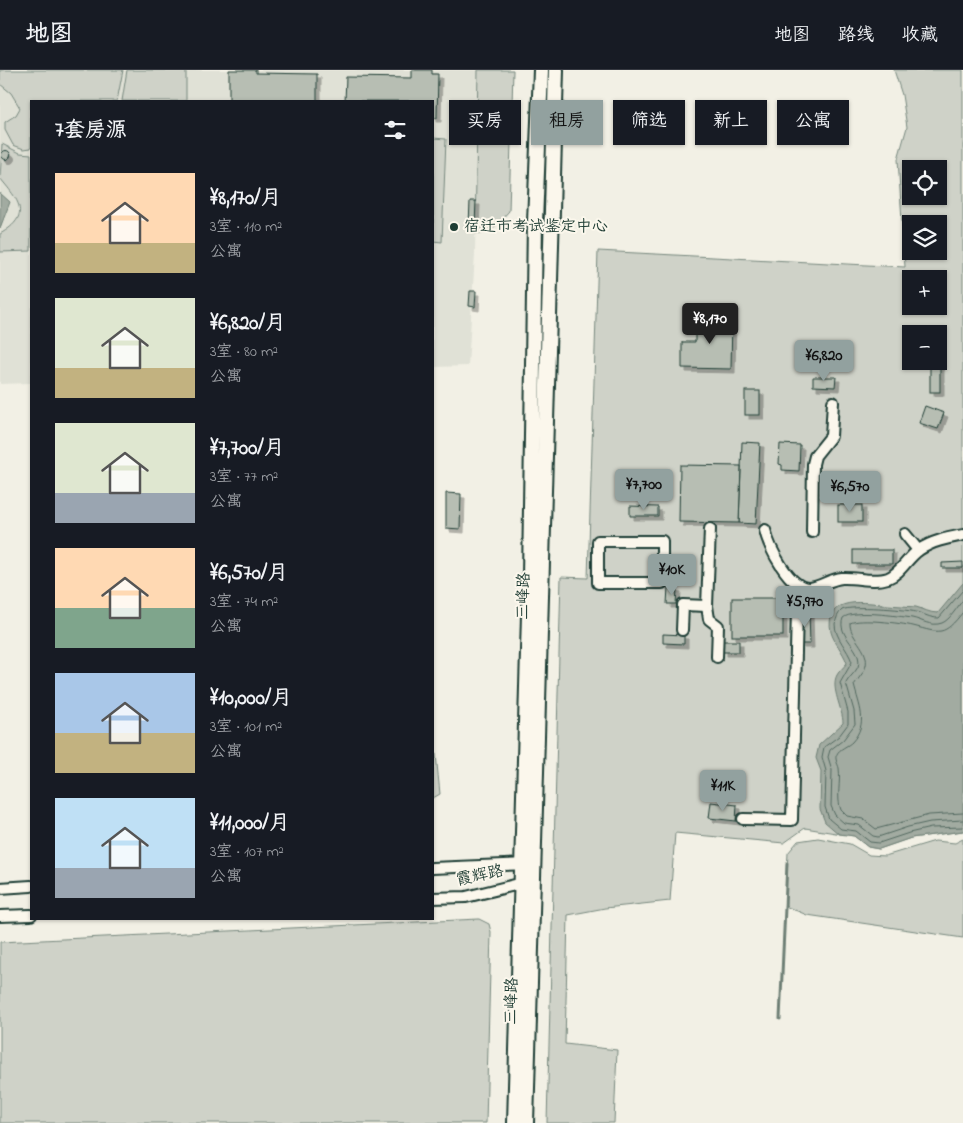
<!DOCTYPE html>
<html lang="zh">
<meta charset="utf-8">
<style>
body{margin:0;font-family:"Indie Flower","LXGW WenKai TC",sans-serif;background:#20242c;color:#f1f3f6;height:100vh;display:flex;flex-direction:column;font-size:19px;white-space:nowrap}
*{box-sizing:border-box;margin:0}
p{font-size:16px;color:#9ea1a6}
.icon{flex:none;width:28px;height:28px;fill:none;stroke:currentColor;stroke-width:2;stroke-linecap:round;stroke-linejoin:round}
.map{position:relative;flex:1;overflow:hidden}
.drawer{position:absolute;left:30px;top:30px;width:404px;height:820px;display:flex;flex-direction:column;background:#171b24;border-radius:0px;box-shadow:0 1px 4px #0004}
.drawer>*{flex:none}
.guide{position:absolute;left:449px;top:30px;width:439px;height:45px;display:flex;gap:10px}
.tools{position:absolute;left:902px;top:90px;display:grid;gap:10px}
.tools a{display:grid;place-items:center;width:45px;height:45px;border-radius:0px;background:#171b24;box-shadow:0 1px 4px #0004;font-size:25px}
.price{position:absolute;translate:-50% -42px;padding:0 11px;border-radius:5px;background:#92a19f;color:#111;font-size:16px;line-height:32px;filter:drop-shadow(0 1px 2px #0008)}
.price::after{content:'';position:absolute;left:50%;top:30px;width:15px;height:11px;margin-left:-8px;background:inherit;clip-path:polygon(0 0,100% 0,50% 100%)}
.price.active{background:#222;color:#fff}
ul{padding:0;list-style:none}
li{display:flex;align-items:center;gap:15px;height:125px;padding:0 25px}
li span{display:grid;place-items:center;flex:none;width:140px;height:100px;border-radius:0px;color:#555}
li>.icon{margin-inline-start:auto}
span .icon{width:60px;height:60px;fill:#fffc;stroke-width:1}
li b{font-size:21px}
h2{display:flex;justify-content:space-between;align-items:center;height:60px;padding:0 25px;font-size:21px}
.pill{padding:0 18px;border-radius:0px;background:#171b24;box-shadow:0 1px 4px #0004;font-size:18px;line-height:45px}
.pill.active{background:#92a19f;color:#111}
header{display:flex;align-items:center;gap:30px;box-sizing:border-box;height:70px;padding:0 25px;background:#171b24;border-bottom:1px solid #363941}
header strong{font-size:24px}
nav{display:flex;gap:28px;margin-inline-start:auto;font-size:18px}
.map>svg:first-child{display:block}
</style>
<header>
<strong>地图</strong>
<nav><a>地图</a><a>路线</a><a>收藏</a></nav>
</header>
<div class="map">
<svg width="963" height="1053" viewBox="0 0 963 1053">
<defs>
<filter id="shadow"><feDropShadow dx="4" dy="4" stdDeviation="0" flood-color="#0004"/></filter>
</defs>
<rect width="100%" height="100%" fill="#f2f0e5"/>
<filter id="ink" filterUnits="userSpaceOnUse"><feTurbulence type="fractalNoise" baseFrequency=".02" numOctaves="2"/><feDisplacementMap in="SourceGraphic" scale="10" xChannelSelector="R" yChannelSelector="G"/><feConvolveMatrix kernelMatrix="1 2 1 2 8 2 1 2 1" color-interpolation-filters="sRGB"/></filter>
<g filter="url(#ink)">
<path fill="#e0e1d6" d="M0,0h478l-3,184 -7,112 -35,1 -1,-266h-401v282l-31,1z"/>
<g fill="#cfd2c8" stroke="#77887e" fill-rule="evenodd">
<path d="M0,0h123l-6,31h-86v47l-7,1 -11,-4 -8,-15v-8l11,-7 4,-7 -9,-15 -11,-9z"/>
<path d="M127,0h59v31h-64z"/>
<path d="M478,0h35l-4,141 -18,20 -16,3z"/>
<path d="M894,0h69v761l-52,7 -32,11 -11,-2 -14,-11 -49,-8 -21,15 -109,-10 -5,68 -65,7 -37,7 -3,129 52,6 -3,73h-67l14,-546 27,1 10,-327 307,16 -7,-108 9,-32 -5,-32zM911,99h28v27h-28zM911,154h28v27h-28zM911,209h28v27h-28zM911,264h28v27h-28z"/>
<path d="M433,68l13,1 -4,103 -9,-1z"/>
<path d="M2,74l18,9 11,1v97l-31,1v-18c33,-19 18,-34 0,-56z"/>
<path d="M433,684h3l4,40 -7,4z"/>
<path d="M818,768l32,6 19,11 16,1 50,-15 20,2 8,-4v99l-156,-23 -22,-9 3,-53 10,-12z"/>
<path d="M479,849l10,5 2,8 -5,191h-486v-181z"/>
</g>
<g fill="#a2aba1" stroke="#6e7f75">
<path d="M0,123l10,9 -10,26z"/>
<path d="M963,513v248l-52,7 -32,11 -11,-2 -14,-11 -15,-2 -14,-12 -5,-13 1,-38 -5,-13 3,-13 24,-22c0,-14 -13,-35 -6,-48 2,-4 7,-8 10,-12 -4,-12 -13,-20 -16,-31 -8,-37 35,-30 57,-27 9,1 19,1 28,2 8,2 13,6 22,6z"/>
</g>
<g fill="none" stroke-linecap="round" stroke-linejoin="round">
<g stroke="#536960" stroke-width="1">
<path d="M963,520l-24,28c-10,0 -14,-4 -23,-6 -11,-3 -65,-7 -74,-2 -4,3 -6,9 -7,14 0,14 13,25 17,38l-12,21 8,29v12l-9,12 -15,11 -2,10 4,14 -1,36 4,12 12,10 15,2 14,11 9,1 30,-10 22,-5 32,-1"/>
<path d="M963,530c-6,7 -13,20 -21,23 -11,4 -20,-3 -30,-5 -14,-2 -59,-9 -69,0 -7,19 21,30 15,49 -3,6 -9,10 -12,16l8,28 1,13 -12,16 -13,10 -2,7 4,13 -1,36 4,9 9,8 15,2 14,11 5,1 30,-10 22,-5 33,-2"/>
<path d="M963,542c-20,25 -22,21 -50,14 -13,-3 -52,-8 -63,-3 -1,16 24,28 14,48 -3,5 -7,9 -10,14 5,21 15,38 -2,57 -4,4 -13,7 -15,12 -3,4 1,10 2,14 2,15 -3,29 2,42l6,6 16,3 13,10 53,-14 34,-2"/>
</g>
<path stroke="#6e7f75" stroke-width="3" d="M780,949l7,-156"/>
</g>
<g fill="#b7beb3" stroke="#1f3d34" filter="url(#shadow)">
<path d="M229,0h27v3l61,1v27h-88z"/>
<path d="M412,0h20v4h6l-1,44h-5v-17h-87l1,-24 66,1z"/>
<circle cx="6" cy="85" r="4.5"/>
<path d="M470,131h6l-1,24h-6z"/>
<path d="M470,221h6l-1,16 -6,-1z"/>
<path d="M695,247h37l-1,52 -49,-1v-26h13z"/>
<rect x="930" y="293" width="10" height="29"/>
<path d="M813,307h23l-1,10 -22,-1z"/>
<rect x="745" y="321" width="15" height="24"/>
<path d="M925,336l19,7 -6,16 -19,-6z"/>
<path d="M742,372l18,1 -4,81 -17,-1z"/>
<path d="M780,374l20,1 -1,26 -17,-1v-5l-3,-1z"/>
<path d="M680,395l61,1 -2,57 -60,-1z"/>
<path d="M446,423l15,1 -1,35 -14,-1z"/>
<rect x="838" y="435" width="24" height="17"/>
<path d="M630,436l28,1v9h-28z"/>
<rect x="853" y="480" width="39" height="14"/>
<path d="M963,492v6h-21v-5z"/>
<path d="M668,517l9,1 -1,16h-9z"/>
<rect x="732" y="528" width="51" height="38"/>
<path d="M809,541l1,33h-10l-1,-32z"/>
<path d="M663,564l21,1v9l-21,-1z"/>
<rect x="723" y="571" width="16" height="11"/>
<path d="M711,732l26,3 -1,16 -27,-3z"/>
</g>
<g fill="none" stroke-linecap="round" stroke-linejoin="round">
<defs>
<g id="minor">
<path d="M710,459l-3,77 2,13 9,7 -1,31"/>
<path d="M765,460c4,17 24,59 45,58 11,-1 20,-9 32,-10 15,-1 32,5 46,0 13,-5 20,-21 31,-28 13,-9 29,-12 44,-15"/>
<path d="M812,462l1,-68 2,-8 16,-20 2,-34"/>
<path d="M905,464l13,16"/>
<rect x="598" y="471" width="64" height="42"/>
<path d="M682,560l1,-25 24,1"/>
<path d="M743,749l49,1 5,-211 3,-15 6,-6"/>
<path d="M432,798l96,-4"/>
<path d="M0,818l31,-2"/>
<path d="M432,828l34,-1 61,-15"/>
<path d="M0,846l31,-1"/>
</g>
<g id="major">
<path d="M515,1053l15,-545 5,-356 6,-152"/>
<path d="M526,1053l30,-1053"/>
</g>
</defs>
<use href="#minor" stroke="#1f3d34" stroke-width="14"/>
<use href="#major" stroke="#1f3d34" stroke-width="18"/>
<use href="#minor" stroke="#fbf7ec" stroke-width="10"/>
<use href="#major" stroke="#fbf7ec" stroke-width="14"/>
</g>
</g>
<circle fill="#1f3d34" stroke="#fbf7ec" stroke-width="2" cx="454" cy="157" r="5"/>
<g text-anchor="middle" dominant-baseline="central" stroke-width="4" stroke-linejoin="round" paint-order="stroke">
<g font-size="16" fill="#1f3d34" stroke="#fbf7ec" text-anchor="start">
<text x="464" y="157">宿迁市考试鉴定中心</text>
</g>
<g font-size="16" fill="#1f3d34" stroke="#fbf7ec">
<text transform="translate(524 526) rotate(-88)">三峰路</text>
<text transform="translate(480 806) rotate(-12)">霞辉路</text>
<text transform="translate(512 931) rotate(-88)">三峰路</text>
</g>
</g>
</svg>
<div class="tools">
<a><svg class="icon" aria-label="locate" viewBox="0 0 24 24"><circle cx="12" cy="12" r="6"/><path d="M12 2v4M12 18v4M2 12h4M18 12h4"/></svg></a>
<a><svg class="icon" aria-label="layers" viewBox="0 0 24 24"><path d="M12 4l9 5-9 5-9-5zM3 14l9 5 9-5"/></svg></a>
<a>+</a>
<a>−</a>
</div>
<b class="price active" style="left:710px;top:275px">¥8,170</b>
<b class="price" style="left:824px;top:312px">¥6,820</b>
<b class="price" style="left:644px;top:441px">¥7,700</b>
<b class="price" style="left:850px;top:443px">¥6,570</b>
<b class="price" style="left:672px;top:526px">¥10K</b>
<b class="price" style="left:805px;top:558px">¥5,970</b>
<b class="price" style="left:723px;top:742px">¥11K</b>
<div class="guide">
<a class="pill">买房</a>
<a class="pill active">租房</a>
<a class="pill">筛选</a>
<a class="pill">新上</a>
<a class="pill">公寓</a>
</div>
<section class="drawer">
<h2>7套房源<svg class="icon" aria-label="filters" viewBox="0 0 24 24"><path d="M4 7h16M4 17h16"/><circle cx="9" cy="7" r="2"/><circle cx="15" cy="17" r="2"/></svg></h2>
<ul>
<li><span style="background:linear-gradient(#ffd9b3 70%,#c2b280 0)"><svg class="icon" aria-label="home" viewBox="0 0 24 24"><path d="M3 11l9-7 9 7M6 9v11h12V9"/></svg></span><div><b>¥8,170/月</b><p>3室 · 110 m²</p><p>公寓</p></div></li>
<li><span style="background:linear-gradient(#dfe7d0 70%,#c2b280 0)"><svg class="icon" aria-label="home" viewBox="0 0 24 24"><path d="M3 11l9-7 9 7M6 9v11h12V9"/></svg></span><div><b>¥6,820/月</b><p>3室 · 80 m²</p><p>公寓</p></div></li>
<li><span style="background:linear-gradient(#dfe7d0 70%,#9aa5b1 0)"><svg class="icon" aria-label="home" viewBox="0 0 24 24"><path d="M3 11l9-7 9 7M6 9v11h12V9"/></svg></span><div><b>¥7,700/月</b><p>3室 · 77 m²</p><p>公寓</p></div></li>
<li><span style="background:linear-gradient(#ffd9b3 60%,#7fa58c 0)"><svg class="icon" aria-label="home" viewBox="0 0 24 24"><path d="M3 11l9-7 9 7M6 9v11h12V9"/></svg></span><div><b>¥6,570/月</b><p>3室 · 74 m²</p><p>公寓</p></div></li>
<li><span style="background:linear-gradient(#a9c7e8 60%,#c2b280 0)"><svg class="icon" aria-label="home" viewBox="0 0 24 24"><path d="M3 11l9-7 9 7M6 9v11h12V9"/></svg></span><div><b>¥10,000/月</b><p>3室 · 101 m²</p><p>公寓</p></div></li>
<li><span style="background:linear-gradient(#bfe0f5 70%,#9aa5b1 0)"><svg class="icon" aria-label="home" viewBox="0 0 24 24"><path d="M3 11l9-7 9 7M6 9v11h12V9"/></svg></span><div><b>¥11,000/月</b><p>3室 · 107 m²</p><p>公寓</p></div></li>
</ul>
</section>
</div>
